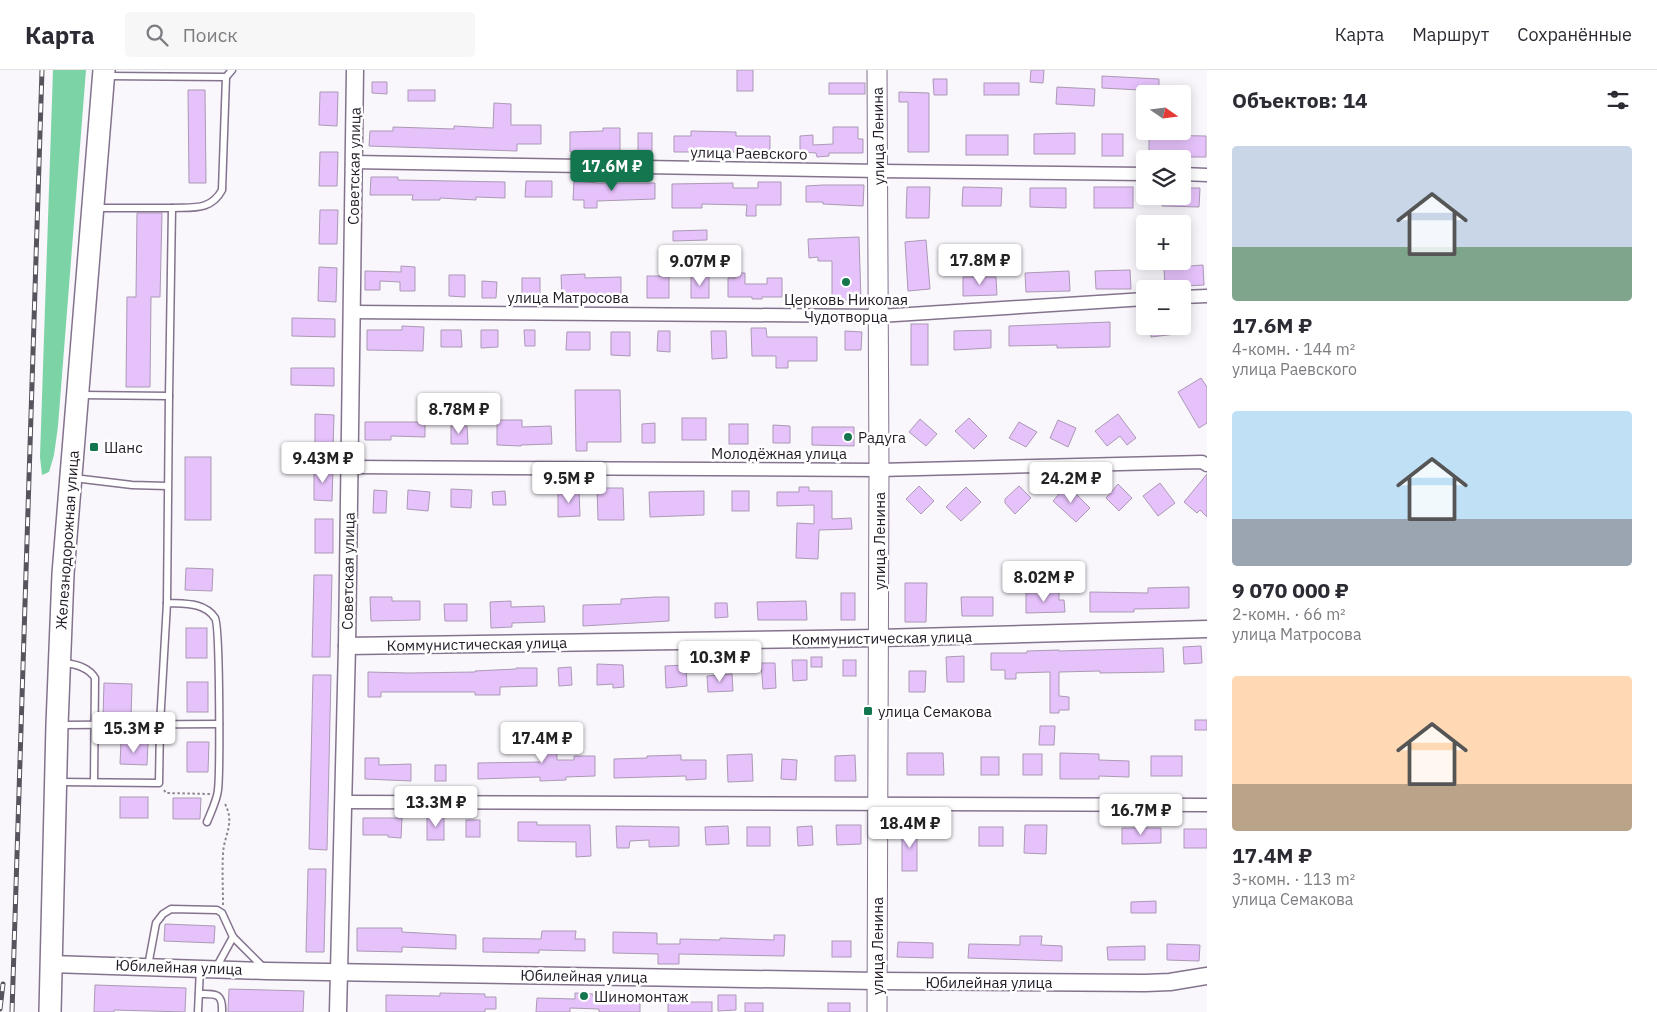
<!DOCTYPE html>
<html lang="ru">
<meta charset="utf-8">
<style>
body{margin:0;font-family:"IBM Plex Sans",sans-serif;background:#f7f7f7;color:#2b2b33;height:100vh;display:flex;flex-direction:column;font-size:19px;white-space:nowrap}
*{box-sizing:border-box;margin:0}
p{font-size:16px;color:#7c7c81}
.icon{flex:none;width:28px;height:28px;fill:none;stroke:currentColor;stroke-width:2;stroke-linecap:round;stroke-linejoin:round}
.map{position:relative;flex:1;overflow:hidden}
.side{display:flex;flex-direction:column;background:#fff;width:450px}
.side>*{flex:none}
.needle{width:32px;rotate:104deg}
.fabs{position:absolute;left:1136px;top:15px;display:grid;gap:10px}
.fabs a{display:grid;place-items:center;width:55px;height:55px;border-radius:5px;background:#fff;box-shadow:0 2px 12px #0003;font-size:25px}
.price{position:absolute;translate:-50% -42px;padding:0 11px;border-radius:5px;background:#fff;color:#222;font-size:16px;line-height:32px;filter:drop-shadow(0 1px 2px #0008)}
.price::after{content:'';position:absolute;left:50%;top:30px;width:15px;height:11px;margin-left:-8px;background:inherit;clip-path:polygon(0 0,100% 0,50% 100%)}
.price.current{background:#14764e;color:#fff}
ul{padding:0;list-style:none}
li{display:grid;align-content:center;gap:10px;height:265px;padding:0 25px}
li span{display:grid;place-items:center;height:155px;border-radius:5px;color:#555}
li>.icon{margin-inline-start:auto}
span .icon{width:90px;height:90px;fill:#fffc;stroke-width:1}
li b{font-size:21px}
h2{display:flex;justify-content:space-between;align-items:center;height:60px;padding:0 25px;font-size:21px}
header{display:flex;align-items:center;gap:30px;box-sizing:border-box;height:70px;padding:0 25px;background:#fff;border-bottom:1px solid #e1e1e2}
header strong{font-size:24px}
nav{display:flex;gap:28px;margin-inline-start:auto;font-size:18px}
.search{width:350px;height:45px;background:#f7f7f7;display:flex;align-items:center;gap:12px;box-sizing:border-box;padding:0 18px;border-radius:5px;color:#7c7c81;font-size:19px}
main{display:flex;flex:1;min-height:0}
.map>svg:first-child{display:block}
</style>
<header>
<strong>Карта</strong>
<div class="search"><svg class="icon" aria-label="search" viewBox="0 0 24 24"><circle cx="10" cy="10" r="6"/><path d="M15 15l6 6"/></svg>Поиск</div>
<nav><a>Карта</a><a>Маршрут</a><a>Сохранённые</a></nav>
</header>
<main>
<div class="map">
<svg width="1207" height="942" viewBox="0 0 1207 942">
<rect width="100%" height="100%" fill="#f9f6fc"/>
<path fill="#7cd3a5" d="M53,0h33l-28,356 -4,29 -5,17 -7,3 -2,-18z"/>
<g fill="#e6c2fb" stroke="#ab99b5">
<rect x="737" y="0" width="16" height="21"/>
<path d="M1031,0h13l-1,13 -13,-1z"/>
<path d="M1102,6l57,3v12l-57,-3z"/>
<path d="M933,9h14v16h-13z"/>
<path d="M372,12h15v12l-15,-1z"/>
<rect x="829" y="13" width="36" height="11"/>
<rect x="984" y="13" width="35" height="12"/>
<path d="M1057,17l38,2 -1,17 -38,-2z"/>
<path d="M188,20h17l1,93h-17z"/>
<rect x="408" y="20" width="27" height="11"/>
<path d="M320,22h18l-1,34 -18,-1z"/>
<path d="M899,22l30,1v59h-21v-50h-9z"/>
<path d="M494,33l17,1v21h30v19h-24v7l-148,-5 1,-15h23v-4l61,2v-3l39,2z"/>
<path d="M833,57h25v12h5v14h-34v3l-12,1 -1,-4 -16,-1v-16l13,-1v10l20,-1z"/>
<path d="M603,58h17v23l-50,1v-20l33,-1z"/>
<path d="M691,61l45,1v4h34v14h-22v2h-74v-16h17z"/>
<rect x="638" y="63" width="14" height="18"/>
<path d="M1075,63v21h-41v-20z"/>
<rect x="1102" y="64" width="21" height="22"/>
<rect x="966" y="65" width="42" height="20"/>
<path d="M1149,65l57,1v21h-57z"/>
<path d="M320,82h18l-1,34h-18z"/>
<path d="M371,107h27v3l107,2v16l-29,-1v3l-36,-2v2h-28l1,-5h-43z"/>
<path d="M526,111h26v16h-27z"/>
<path d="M574,111l24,2h57v16l-58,2v7h-13v-8h-11z"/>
<path d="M758,112h23v23h-25v11h-10l1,-11 -45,-1v4h-30v-24l61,-1v5h25z"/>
<path d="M823,115h41l-1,21 -40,-2v-2h-17v-16z"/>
<path d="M907,117h23l-1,31h-23z"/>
<path d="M963,117l39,1 -1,18h-39z"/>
<rect x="1094" y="117" width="39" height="21"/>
<path d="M1030,118h36v20l-36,-1z"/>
<path d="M1182,118h18l-1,19 -37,-1v-10h20z"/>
<path d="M320,140h18l-1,34h-18z"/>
<path d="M137,143h25l-2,84h-9l-1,90h-24l1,-90h9z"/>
<path d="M707,160v10l-34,1v-10z"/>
<path d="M859,167l2,63h-29v-39h-14v-4l-9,1 -1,-19z"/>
<path d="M926,170l4,49 -22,2 -3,-49z"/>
<path d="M1203,195l1,20 -39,2 -1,-19z"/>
<path d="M401,196l14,1v24h-15v-9l-20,-1v9h-15v-19l36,1z"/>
<path d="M319,197l18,1 -1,34 -18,-1z"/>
<path d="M1130,200l1,19h-35l-1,-18z"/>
<path d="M1069,201l1,20 -44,1 -1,-19z"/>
<path d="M735,203h10v11h22v-6h15v19h-20v2h-10v-2h-24v-19h7z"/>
<path d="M585,204v4l36,-1v23h-20v-2l-39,1 -1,-24z"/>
<path d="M449,205h16v22l-16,-1z"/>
<rect x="647" y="206" width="22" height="22"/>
<rect x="691" y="206" width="18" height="22"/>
<path d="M963,207h33l1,18 -34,1z"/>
<rect x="522" y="208" width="18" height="21"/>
<path d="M482,211l15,1 -1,16h-14z"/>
<path d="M292,248l43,1v18l-43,-1z"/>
<path d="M1110,252v25l-53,1v-3l-48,1v-20z"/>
<rect x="911" y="254" width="17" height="41"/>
<path d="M402,256l22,1 -1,24 -56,-1v-20h35z"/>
<path d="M1150,256h26v8l-25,3z"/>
<path d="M751,258h15l1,9h50v24h-29v7h-12v-12h-24z"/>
<path d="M441,260h20l1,17h-21z"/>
<path d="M481,260h17v17l-17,1z"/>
<path d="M524,260h11v16h-10z"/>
<path d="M991,260v18l-37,2v-19z"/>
<path d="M658,261h12v21l-13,-1z"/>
<path d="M711,261h15l1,27 -15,1z"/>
<path d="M845,261l17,1 -1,18h-16z"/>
<path d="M567,262h23v18h-24z"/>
<path d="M611,262h19v24l-19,-1z"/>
<path d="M291,298h43v18l-43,-1z"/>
<path d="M1201,308l6,9v36l-8,5 -21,-36z"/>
<path d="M575,320h45l1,52h-34v9h-11z"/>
<path d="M315,344l19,1 -1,34 -18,-1z"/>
<path d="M1118,344l18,24 -9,7 -7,-9 -13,10 -12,-15z"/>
<rect x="682" y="348" width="24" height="22"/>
<path d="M969,348l18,18 -13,13 -19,-18z"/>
<path d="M920,349l17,15 -11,12 -17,-14z"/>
<path d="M497,350h25v7l29,-1 1,18 -31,1v1l-24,-1z"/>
<path d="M1058,350l18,8 -8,19 -18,-9z"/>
<path d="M365,352h60v15l-34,-1v4h-26z"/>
<path d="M1019,352l18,10 -11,15 -17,-9z"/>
<path d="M655,353v20h-13v-19z"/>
<rect x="729" y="354" width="19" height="20"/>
<path d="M773,355l17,1v17h-17z"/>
<path d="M451,356h16l1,18h-17z"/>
<path d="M812,357h42v19l-42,-1z"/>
<rect x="185" y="387" width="26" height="63"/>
<path d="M314,397h19l-1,34 -18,-1z"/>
<path d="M1207,404v43l-7,-7 -3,3 -13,-11z"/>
<path d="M1160,413l15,20 -17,13 -15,-20z"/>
<path d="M1118,414l14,14 -13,13 -13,-13z"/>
<path d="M1067,415l23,23 -14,14 -23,-21z"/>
<path d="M919,416l15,15 -13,13 -15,-15z"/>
<path d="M1019,416l12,12 -16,16 -10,-11v-4z"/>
<path d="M799,417h10v4h23v28l19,-1 1,11 -33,1 -1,29 -22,-1 1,-35 17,1v-19l-37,1v-14h22z"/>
<path d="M966,417l15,15 -20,19 -15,-14z"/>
<path d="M597,418h26l1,32h-26z"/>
<path d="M451,419l21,1 -1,18 -20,-1z"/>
<path d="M374,420l13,1 -1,22h-13z"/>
<path d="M408,420l22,2 -2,19 -21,-2z"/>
<path d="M579,420l1,26 -22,1v-26z"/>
<path d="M505,421l1,14h-13l-1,-13z"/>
<path d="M704,421v24l-54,2 -1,-25z"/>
<rect x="732" y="421" width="17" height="20"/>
<rect x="315" y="449" width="18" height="34"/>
<path d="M186,498l27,1 -1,22 -27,-1z"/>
<path d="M314,505h18l-2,82h-18z"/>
<path d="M905,513h22l-1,39h-21z"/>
<path d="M1189,517v21l-55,1v3h-44v-20l58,1v-5z"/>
<path d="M1059,522v8h5l1,12 -39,1v-20z"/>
<rect x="841" y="523" width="14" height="27"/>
<path d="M370,527h22v4h28v19l-49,1z"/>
<path d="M655,527h14v24l-86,5v-21l38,-1v-5z"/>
<path d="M961,527h32v19h-31z"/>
<path d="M511,531v6l33,-1 1,16 -33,1v4l-21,1 -1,-26z"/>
<path d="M806,531l1,19h-49l-1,-18z"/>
<path d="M715,533h12l1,14 -13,1z"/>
<path d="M444,534h23v17h-22z"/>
<rect x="186" y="558" width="21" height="30"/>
<path d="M1201,576l1,17 -18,1 -1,-17z"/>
<path d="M1163,578l1,24 -64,1v-2l-41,1v24l10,1v13h-10v3h-9v-41l-34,1v6h-11v-9h-14v-17h36v-2l32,-1v1z"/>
<path d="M964,586v26h-17l-1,-25z"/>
<rect x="811" y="587" width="11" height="10"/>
<path d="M792,590h15v20l-14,1z"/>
<rect x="843" y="590" width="13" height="16"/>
<path d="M761,593h14l1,25 -13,1z"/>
<path d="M597,594l26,1 1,22 -11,1v-4l-16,1z"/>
<path d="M686,595l1,21 -21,2 -1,-22z"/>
<path d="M571,597l1,18 -13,1 -1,-18z"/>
<path d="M516,598h21v18l-37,1v8h-25v-3h-94v5h-13v-25l41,1 66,-1v-1l41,-2z"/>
<path d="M909,601h17l-1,21h-16z"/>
<path d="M732,604l1,17 -25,1 -1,-16z"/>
<path d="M313,605h18l-4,175 -18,-1z"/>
<rect x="187" y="612" width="21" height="30"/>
<path d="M104,613l28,1 -1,33h-28z"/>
<rect x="1195" y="650" width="12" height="10"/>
<path d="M541,656h15l1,34h17v-4h21v20l-29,1v3l-26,1v-4l-62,2v-16l62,-1 1,-1z"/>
<path d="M1040,656h15l-1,19h-15z"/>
<path d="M121,672l27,1 -1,22 -27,-1z"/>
<path d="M187,672h22l-1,30h-21z"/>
<path d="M907,683h36l1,22h-37z"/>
<path d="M1060,683l39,1v6l30,1v16l-30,-1v3h-39z"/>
<path d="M752,684l1,27 -25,1 -1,-27z"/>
<rect x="1023" y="684" width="19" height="21"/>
<path d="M681,685v5h25v19l-20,1v-4l-72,2v-19l33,-1v-2z"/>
<path d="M855,685l1,26h-21v-25z"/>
<rect x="1151" y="686" width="31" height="20"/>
<rect x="981" y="687" width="18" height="18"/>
<path d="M365,688h14v7l32,-1v17l-46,-2z"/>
<path d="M782,689l15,1 -1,20 -15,-1z"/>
<rect x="435" y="695" width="11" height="16"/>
<rect x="120" y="727" width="28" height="21"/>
<path d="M173,728h28l-1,21h-27z"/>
<rect x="427" y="747" width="17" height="23"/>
<path d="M363,748h39l-1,20 -13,-1v-2h-25z"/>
<rect x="466" y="750" width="14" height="17"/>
<path d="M518,752h19v3h53l1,31 -15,1v-15l-58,-1z"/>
<path d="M836,755h25v19l-24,1z"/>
<path d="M1025,755h22l-1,29 -22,-1z"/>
<path d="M616,756l63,1v19l-30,1v-7l-19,1 -1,7h-12z"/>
<path d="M728,756l1,18 -23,1 -1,-18z"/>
<path d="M812,756l1,19 -15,1 -1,-19z"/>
<rect x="747" y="757" width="23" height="19"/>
<rect x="902" y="757" width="15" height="44"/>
<rect x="979" y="757" width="24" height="19"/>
<path d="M1122,758h39v15l-39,1z"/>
<rect x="1184" y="759" width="23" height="19"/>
<path d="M308,799h18l-2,83h-18z"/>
<path d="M1156,831v12h-25v-11z"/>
<path d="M165,854l50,2 -1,17 -50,-2z"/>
<path d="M357,858h45v4l54,3v14l-54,-2v5l-45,-1z"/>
<path d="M542,861h34l-1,8h10v12l-46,-1v3l-56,-1v-14l58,1z"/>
<path d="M613,862l44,1v11h23v-5l40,1v-2l54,2v-5h11l-1,21 -105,-2v10h-21v-10l-45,-1z"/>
<path d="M1020,866h22l-1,9 21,1v15l-94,-3 1,-14 51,1z"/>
<rect x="832" y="871" width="19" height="16"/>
<path d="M898,872l35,1v15l-36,-1z"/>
<path d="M1167,874l33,1 -1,16 -32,-1z"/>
<path d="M1145,876v14h-37l-1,-13z"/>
<path d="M95,915l91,3 -1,24 -71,-2v2h-20z"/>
<path d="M229,919l75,2 -1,21h-75z"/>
<path d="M440,923l45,1v3h11v12h-11v3h-99v-17l54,1z"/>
<path d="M575,923l18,1v3l47,2v13h-41v-3l-29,-1v4h-34l1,-14 38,1z"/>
<path d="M718,925h18v15l-18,1z"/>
<rect x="668" y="932" width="44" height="10"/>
<rect x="745" y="933" width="18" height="9"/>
<rect x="828" y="933" width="22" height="9"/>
</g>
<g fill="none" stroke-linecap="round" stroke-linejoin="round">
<defs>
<g id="service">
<path d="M107,6l119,1 -4,113c-11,21 -30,17 -50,18"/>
<path d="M226,7l6,-7"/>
<path d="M81,325l88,1 3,-188h-77"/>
<path d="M74,408l58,7 35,1"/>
<path d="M167,533l2,-207"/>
<path d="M64,593c11,1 25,5 31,15l-1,104"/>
<path d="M60,655l159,-1"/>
<path d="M59,712l100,1 1,-59 7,-121c18,1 37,-1 48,15 5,7 5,154 3,172 -1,10 -7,22 -11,32"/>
<path d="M148,896l8,-43 7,-9 8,-5 46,1 5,3 11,24 31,31"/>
<path d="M216,898l17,-31"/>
<path d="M199,924c16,0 24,-2 23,18"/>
<path d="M198,942l2,-44"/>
</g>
<g id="minor">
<path d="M353,92l526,9 266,3"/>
<path d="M1182,104l25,1"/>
<path d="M1182,227l25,-1"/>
<path d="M351,242l528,4 266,-17"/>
<path d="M350,397l529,3 323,-8 5,3"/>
<path d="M343,732l864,3"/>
</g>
<g id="tertiary">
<path d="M347,576l532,-8 328,-9"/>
<path d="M51,894l215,7 611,10 268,2 25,-1 37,-6"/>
<path d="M338,942l9,-366 8,-576"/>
</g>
<path id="secondary" d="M877,942l2,-542 -2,-400"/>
<path id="primary" d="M50,942l7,-287 6,-151 41,-504"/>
</defs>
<use href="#service" stroke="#84738d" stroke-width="9"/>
<use href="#minor" stroke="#84738d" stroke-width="15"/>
<use href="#tertiary" stroke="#84738d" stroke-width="19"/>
<use href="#secondary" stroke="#84738d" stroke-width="21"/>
<use href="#primary" stroke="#84738d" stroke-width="24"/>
<g stroke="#8c8790" stroke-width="2" stroke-dasharray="2.5 2.5" stroke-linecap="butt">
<path d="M164,720l2,3 44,1"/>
<path d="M223,835c0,-17 -1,-34 0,-51 1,-20 13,-31 1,-52"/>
</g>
<use href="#service" stroke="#fff" stroke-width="6"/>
<use href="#minor" stroke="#fff" stroke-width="12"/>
<use href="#tertiary" stroke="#fff" stroke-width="16"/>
<use href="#secondary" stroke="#fff" stroke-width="19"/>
<use href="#primary" stroke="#fff" stroke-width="21"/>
<defs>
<g id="rail">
<path d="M0,939l3,-25"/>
<path d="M12,942l30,-942"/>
</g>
</defs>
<use href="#rail" stroke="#59535d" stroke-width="5"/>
<use href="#rail" stroke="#fff" stroke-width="3" stroke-dasharray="9" stroke-linecap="butt"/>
</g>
<g fill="#14764e" stroke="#fff" stroke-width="2">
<circle cx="846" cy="212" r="5"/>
<circle cx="848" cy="367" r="5"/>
<rect x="89" y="372" width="10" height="10" rx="2.5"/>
<rect x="863" y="636" width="10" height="10" rx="2.5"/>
<circle cx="584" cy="926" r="5"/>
</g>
<g text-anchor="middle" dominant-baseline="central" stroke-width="5" stroke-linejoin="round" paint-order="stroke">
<g font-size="15" fill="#221b26" stroke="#fff">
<text transform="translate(878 66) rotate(-91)">улица Ленина</text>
<text transform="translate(749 83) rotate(1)">улица Раевского</text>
<text transform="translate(354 96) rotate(-89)">Советская улица</text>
<text x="568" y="227">улица Матросова</text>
<text x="779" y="383">Молодёжная улица</text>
<text transform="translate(67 470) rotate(-86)">Железнодорожная улица</text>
<text transform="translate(879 471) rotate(-90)">улица Ленина</text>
<text transform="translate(348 501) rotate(-89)">Советская улица</text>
<text transform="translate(882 568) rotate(-1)">Коммунистическая улица</text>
<text transform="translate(477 574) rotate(-1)">Коммунистическая улица</text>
<text transform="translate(877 876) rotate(-90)">улица Ленина</text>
<text transform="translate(179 897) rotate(2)">Юбилейная улица</text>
<text transform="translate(584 906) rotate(1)">Юбилейная улица</text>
<text x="989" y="912">Юбилейная улица</text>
</g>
<g font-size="15" fill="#221b26" stroke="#fff" text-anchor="start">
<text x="846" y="229" text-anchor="middle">Церковь Николая<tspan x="846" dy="17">Чудотворца</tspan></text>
<text x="858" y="367">Радуга</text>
<text x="104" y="377">Шанс</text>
<text x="878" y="641">улица Семакова</text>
<text x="594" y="926">Шиномонтаж</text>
</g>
</g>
</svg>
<div class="fabs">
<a><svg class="needle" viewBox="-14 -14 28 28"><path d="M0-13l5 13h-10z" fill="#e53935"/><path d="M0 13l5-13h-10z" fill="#7c7c81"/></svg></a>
<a><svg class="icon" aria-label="layers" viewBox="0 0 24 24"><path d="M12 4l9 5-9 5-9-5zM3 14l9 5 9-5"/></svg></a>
<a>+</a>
<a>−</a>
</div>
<b class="price current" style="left:612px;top:122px">17.6M ₽</b>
<b class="price" style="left:980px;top:216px">17.8M ₽</b>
<b class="price" style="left:700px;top:217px">9.07M ₽</b>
<b class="price" style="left:459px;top:365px">8.78M ₽</b>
<b class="price" style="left:323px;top:414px">9.43M ₽</b>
<b class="price" style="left:569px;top:434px">9.5M ₽</b>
<b class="price" style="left:1071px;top:434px">24.2M ₽</b>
<b class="price" style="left:1044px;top:533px">8.02M ₽</b>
<b class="price" style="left:720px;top:613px">10.3M ₽</b>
<b class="price" style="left:134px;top:684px">15.3M ₽</b>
<b class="price" style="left:542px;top:694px">17.4M ₽</b>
<b class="price" style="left:436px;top:758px">13.3M ₽</b>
<b class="price" style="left:1141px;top:766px">16.7M ₽</b>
<b class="price" style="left:910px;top:779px">18.4M ₽</b>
</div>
<section class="side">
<h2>Объектов: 14<svg class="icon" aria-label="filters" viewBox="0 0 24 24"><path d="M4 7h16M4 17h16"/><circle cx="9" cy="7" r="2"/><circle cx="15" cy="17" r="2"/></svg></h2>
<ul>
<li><span style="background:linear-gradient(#c9d6e8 65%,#7fa58c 0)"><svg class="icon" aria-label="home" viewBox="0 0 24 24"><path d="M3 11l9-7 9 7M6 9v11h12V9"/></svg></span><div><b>17.6M ₽</b><p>4-комн. · 144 m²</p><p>улица Раевского</p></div></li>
<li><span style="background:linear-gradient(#bfe0f5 70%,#9aa5b1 0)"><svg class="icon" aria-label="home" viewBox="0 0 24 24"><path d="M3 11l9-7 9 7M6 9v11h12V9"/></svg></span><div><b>9 070 000 ₽</b><p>2-комн. · 66 m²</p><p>улица Матросова</p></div></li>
<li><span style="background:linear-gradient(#ffd9b3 70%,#b9a48a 0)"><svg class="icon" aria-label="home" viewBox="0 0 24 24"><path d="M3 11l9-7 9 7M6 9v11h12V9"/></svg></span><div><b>17.4M ₽</b><p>3-комн. · 113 m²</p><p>улица Семакова</p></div></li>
</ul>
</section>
</main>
